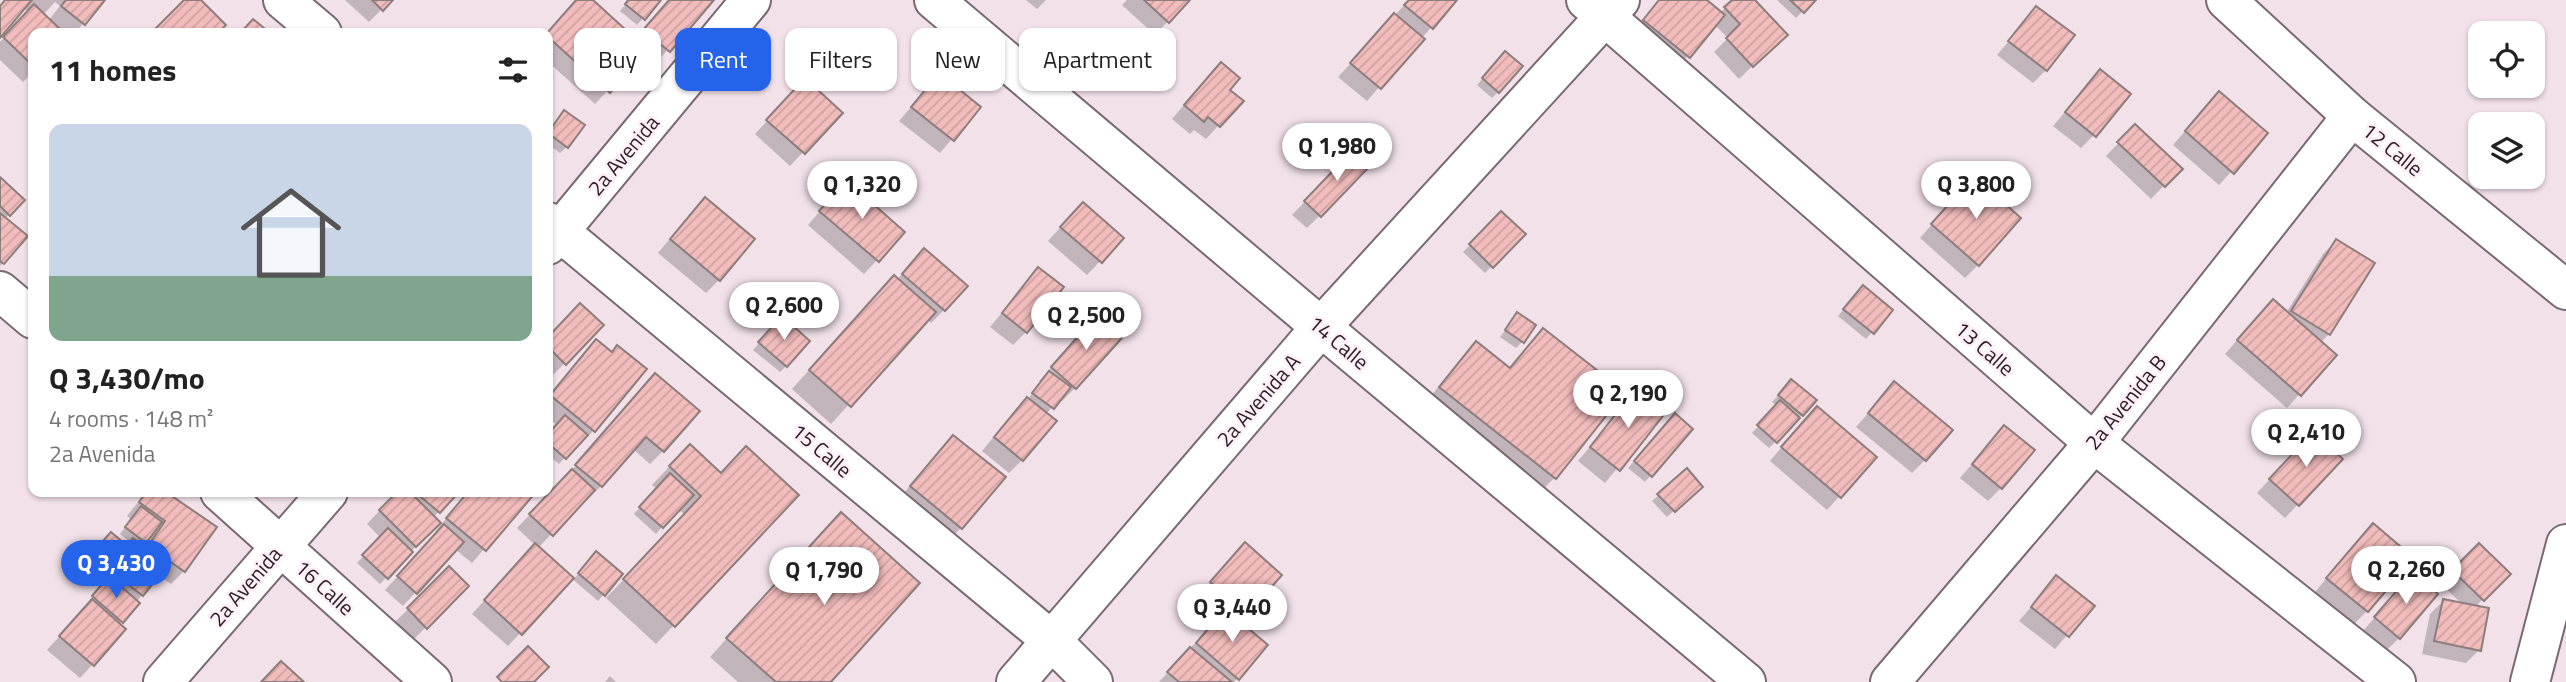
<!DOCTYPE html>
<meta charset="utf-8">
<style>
body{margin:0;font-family:"Titillium Web",sans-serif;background:#f6f6f6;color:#222;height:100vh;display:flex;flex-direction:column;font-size:26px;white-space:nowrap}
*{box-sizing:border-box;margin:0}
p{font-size:23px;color:#767676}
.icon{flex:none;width:38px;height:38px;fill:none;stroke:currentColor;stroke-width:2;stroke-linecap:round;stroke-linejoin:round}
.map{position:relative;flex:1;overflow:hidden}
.sheet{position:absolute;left:28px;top:28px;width:525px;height:469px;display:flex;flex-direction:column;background:#fff;border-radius:14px;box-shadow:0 2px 5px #0004}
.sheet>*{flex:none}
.banner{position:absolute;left:574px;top:28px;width:665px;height:63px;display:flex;gap:14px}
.tools{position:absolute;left:2468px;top:21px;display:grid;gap:14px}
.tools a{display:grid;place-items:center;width:77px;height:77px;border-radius:14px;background:#fff;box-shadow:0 2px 5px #0004;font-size:35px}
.price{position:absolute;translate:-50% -60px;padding:0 16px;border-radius:24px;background:#fff;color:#222;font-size:23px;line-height:46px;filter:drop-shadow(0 2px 4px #0008)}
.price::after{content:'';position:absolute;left:50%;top:42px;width:21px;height:16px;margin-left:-10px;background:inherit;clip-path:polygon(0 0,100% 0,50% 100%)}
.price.active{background:#2563eb;color:#fff}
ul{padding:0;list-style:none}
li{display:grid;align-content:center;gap:14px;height:371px;padding:0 21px}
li+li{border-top:2px solid #e0e0e0}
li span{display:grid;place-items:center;height:217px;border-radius:14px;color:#555}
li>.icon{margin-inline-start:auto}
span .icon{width:126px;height:126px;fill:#fffc;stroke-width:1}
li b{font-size:30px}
h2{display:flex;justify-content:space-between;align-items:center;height:84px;padding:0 21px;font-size:30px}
.pill{padding:0 24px;border-radius:14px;background:#fff;box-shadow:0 2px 5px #0004;font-size:24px;line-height:63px}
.pill.active{background:#2563eb;color:#fff}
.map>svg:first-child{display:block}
</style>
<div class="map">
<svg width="2566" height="682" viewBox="0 0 2566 682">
<defs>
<pattern id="building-hatch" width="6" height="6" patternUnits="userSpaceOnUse" patternTransform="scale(1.75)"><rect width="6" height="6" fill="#f2bcbc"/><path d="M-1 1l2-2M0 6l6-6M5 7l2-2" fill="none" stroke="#cfa1a1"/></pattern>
</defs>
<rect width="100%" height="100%" fill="#f2e1e9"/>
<g fill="#0003" fill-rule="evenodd">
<path d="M6,0h97l-28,33h-9l-6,-5 -2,2 3,3h-28v39l-10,10 -23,-22v-18l29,-30 -6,-4 -23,27v-28zM55,2l5,4 -12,15 -5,-6z"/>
<path d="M345,0h46l-22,22z"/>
<path d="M578,0h12l45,40 34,-40h43l-57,64 -12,-11 -48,51 -47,-42v-29z"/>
<path d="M629,0h30l-22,25 -17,-14z"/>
<path d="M1026,0h20l-9,9z"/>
<path d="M1127,0h61l-33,35 -33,-30z"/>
<path d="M1409,0h46l-88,101 -29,-24z"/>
<path d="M1659,0h46l15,13 14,-13h19l32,34 -46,45 -25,-27 14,-14 -13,-13 -40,45 -44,-36z"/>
<path d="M1777,0h37l-18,18z"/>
<path d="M2037,8l9,62 -13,13 -36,-28z"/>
<path d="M1499,60l-1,32 -6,6 -15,-13z"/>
<path d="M2100,71l-6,64 -13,13 -28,-22z"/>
<path d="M939,75l40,32 -39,46 -41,-32z"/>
<path d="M1208,77l33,24 -35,38 -12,-9 -4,4 -18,-15z"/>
<path d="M792,94l48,19 -50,53 -35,-32z"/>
<path d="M2206,107l60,26 -47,52 -46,-40z"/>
<path d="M564,112l3,35 -7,6 -12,-9v-12z"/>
<path d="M2135,126l45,43 -29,30 -45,-43z"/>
<path d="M1353,152l-33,63 -13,13 -15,-13z"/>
<path d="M0,180l22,21 -17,18 -2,44 -3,3z"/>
<path d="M1961,191l17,74 -13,13 -45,-40z"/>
<path d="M833,196l70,36 -39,42 -56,-49z"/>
<path d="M692,212l27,68 -13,13 -48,-40z"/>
<path d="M1501,213l22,21 -38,39 -22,-21z"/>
<path d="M1070,217l52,21 -35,37 -39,-34z"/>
<path d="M2336,241l37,22 -44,71 -9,9 14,12 -47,53 -62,-54 35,-40 26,-1 37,-59z"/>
<path d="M911,263l33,47 -13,13 -4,-4 -96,105 -39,-35 84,-93 21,-16z"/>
<path d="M1038,269l-12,63 -13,13 -23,-18z"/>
<path d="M1857,294l15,38 -6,7 -28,-23z"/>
<path d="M580,305l22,20 -50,51 -4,-4v-34z"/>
<path d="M1517,315l5,27 -6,6 -16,-11z"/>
<path d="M775,325l11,41 -6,6 -27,-22z"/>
<path d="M1543,330l12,147 -18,19 -114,-90 35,-44 18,-18 32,25z"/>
<path d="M1083,332l36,6 -44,50 -13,13 -3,-2 -13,15 -24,46 -13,13 -27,-22 32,-39 14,-13 13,-17 -2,-1z"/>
<path d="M611,354l34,16 -52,61 -13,13 -2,-1 -19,21 -11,-9v-20l9,-10 -9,-8v-19l35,-43z"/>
<path d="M655,375l8,76 -13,13 -17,-15 -32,37 -13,13 -2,-1 -48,50 35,32 17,-20 14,34 -6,7 -27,-23 -63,68 -36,-32 63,-69 -18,-17 47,-49z"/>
<path d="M1894,383l31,77 -13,13 -56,-46z"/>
<path d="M1785,388l17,27 -33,33 -17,-15 25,-27 -5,-4z"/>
<path d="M1637,391l27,21 -59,71 -27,-22z"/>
<path d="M1804,421l70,37 -47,52 -57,-49z"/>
<path d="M1668,422l-17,53 -6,7 -17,-14z"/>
<path d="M2004,427l-3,61 -13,13 -28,-23z"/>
<path d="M2300,447l40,12 -55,59 -28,-25z"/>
<path d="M940,450l21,78 -13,13 -50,-41z"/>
<path d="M671,465l126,30 -141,149 -50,-46 79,-83 -7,-6 -22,25 -22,-20 23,-25 -5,-4z"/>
<path d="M146,492h17l51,35 -30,44 -13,13 -13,-9 -40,50 6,5 -44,48 -33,-28 41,-45 -1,-1 14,-17 -5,-5 34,-40 -10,-8 11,-15 -4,-3zM149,537l2,2 -7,10 -3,-3z"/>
<path d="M397,492h60l-24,26 5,5 -58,61 -23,-21 24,-25 -14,-14z"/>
<path d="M468,492h65l-61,71 -17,-14 -52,57 -18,-16 52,-56 -2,-2z"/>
<path d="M1694,493l-27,24 -15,-16 7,-6z"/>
<path d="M823,532l5,150h-90l-28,-25z"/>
<path d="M2360,539l7,72 -13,13 -39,-32z"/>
<path d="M105,540l-7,31 -6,6 -11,-9z"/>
<path d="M1245,544l2,69 -9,9 28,24 -32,36h-75l62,-67 -23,-19z"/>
<path d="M2479,545l29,29 -33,33 4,43 -13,13 -44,-9 8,-40 13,-13 19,3 -21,-20z"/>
<path d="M449,569l18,17 -54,54 -18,-18z"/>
<path d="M2056,578l36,28 -37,43 -36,-28z"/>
<path d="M2400,588l-1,50 -13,13 -23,-20z"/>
<path d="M610,676l6,6h-11z"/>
</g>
<g fill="url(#building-hatch)" stroke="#8e7d7d" stroke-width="2">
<path d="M5,0h27l-32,38v-32z"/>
<path d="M66,0h39l-20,25 -24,-19z"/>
<path d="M184,0h17l25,25 -8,8h-67z"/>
<path d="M372,0h21l-10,11z"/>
<path d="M576,0h17l55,50 -38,43 -62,-56 -1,-4z"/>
<path d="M628,0h33l-16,20 -20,-16z"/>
<path d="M669,0h45l-44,52 -27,-22z"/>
<path d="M1144,0h46l-21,23z"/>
<path d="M1409,0h48l-24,29 -29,-24z"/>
<path d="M1659,0h48l18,15 -35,43 -47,-38z"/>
<path d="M1732,0h23l33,35 -35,32 -27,-29 14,-14 -16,-17z"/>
<path d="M1790,0h26l-12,13z"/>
<path d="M34,4l30,29h-31v33l-30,-29z"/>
<path d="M2036,6l39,29 -28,36 -39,-30z"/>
<path d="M1394,13l31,26 -44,50 -31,-26z"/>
<path d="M253,19l17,14h-30z"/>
<path d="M1505,51l18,15 -24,27 -17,-15z"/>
<path d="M1221,62l19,16 -10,12 14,11 -24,26 -12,-10 -4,5 -20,-17z"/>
<path d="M2100,69l31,25 -35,43 -31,-25z"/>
<path d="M939,73l42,34 -27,34 -43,-34z"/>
<path d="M805,78l38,35 -38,41 -39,-34z"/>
<path d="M2219,91l49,42 -34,41 -49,-43z"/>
<path d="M564,110l21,15 -17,23 -20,-15z"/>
<path d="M2135,124l48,45 -18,18 -48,-45z"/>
<path d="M1353,150l17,16 -49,51 -17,-16z"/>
<path d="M1974,176l47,42 -42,48 -48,-42z"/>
<path d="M0,177l25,23 -15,16 -10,-10z"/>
<path d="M846,180l59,52 -26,30 -60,-51z"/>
<path d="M705,197l50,42 -35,42 -50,-42z"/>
<path d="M1083,202l41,36 -22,25 -42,-36z"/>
<path d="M1501,211l25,23 -33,34 -24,-24z"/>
<path d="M0,213l28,23 -24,28 -4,-3z"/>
<path d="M2336,239l39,24 -45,72 -39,-24z"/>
<path d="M924,248l44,38 -23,25 -43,-37z"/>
<path d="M1038,267l26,20 -37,46 -25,-20z"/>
<path d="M894,275l42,37 -85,95 -42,-37z"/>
<path d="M1863,285l30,25 -19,24 -31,-25z"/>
<path d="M2273,299l64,56 -36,41 -64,-56z"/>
<path d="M580,303l24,22 -38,40 -18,-18v-10z"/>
<path d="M1517,312l19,13 -12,18 -19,-13z"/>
<path d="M782,316l28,25 -23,26 -29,-25z"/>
<path d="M1096,316l26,22 -46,51 -25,-22z"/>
<path d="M1543,328l82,64 -69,87 -117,-92 37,-46 34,27z"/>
<path d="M596,339l16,13 5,-7 30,24 -52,63 -45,-37z"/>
<path d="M1049,371l22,16 -17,22 -22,-16z"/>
<path d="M655,373l45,38 -36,41 -18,-15 -44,50 -27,-22z"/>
<path d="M1791,379l26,21 -14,16 -25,-21z"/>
<path d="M1894,381l59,49 -27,31 -58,-48z"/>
<path d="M1636,388l30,24 -46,59 -30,-24z"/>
<path d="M1027,397l30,24 -34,40 -29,-24z"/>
<path d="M1780,400l20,18 -23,25 -20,-18z"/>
<path d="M1817,406l60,51 -36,41 -60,-51z"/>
<path d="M1675,413l18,16 -41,48 -18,-16z"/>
<path d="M565,415l23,20 -22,24 -18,-16v-9z"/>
<path d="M2004,425l31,25 -33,39 -30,-25z"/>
<path d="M2313,432l30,27 -44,47 -30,-27z"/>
<path d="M953,435l53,42 -44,52 -52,-43z"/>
<path d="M690,444l31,29 25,-27 53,49 -124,132 -52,-48 78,-83 -32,-30z"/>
<path d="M1687,468l16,19 -28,25 -18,-18z"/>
<path d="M572,469l23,21 -42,46 -24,-22z"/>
<path d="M670,473l24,22 -31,33 -24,-21z"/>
<path d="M146,492h20l51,35 -32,45 -37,-26 17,-25 -26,-19z"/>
<path d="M397,492h13l31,31 -25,24 -37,-37z"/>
<path d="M415,492h44l-19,21z"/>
<path d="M468,492h68l-50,59 -40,-33z"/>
<path d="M141,506l21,16 -16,21 -21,-16z"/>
<path d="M841,512l79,71 -89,99h-55l-50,-44z"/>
<path d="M2373,523l41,35 -46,54 -42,-34z"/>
<path d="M444,524l20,18 -47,52 -20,-18z"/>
<path d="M388,528l25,24 -25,27 -26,-24z"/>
<path d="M111,532l13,11 -25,29 -13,-12z"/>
<path d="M133,538l35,27 -25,31 -35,-27z"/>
<path d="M1245,542l37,33 -34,39 -38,-32z"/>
<path d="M535,543l39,35 -52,57 -38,-35z"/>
<path d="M2479,543l32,31 -27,27 -32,-31z"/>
<path d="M596,551l27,23 -18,22 -27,-23z"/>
<path d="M449,566l20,20 -42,43 -20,-21z"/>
<path d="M2413,572l25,22 -38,45 -26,-22z"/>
<path d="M2056,575l39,31 -26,31 -38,-30z"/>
<path d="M109,576l31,27 -17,20 -31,-27z"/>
<path d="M92,599l34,30 -32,37 -35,-30z"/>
<path d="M2443,599l46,9 -8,43 -47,-10z"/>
<path d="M1225,609l43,36 -29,35 -43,-37z"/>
<path d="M528,646l21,21 -15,15h-32l-5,-5z"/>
<path d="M1190,647l42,35h-53l-12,-10z"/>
<path d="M281,661l23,21h-43z"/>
</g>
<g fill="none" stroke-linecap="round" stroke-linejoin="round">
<defs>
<g id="minor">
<path d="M283,0l39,33"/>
<path d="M934,0l387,327 425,355"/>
<path d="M1586,0l508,443 302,239"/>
<path d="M2226,0l126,116 214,174"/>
<path d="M548,222l503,418 42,42"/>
<path d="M548,245l203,-245"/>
<path d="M0,291l33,28"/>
<path d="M220,492l212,190"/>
<path d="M163,682l165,-190"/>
<path d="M1016,682l305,-355 299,-327"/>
<path d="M1890,682l204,-239 258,-327"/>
<path d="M2530,682l36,-138"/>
</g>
</defs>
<use href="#minor" stroke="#786a71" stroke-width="42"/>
<use href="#minor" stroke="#fff" stroke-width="38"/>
</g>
<g text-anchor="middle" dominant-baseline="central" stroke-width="5" stroke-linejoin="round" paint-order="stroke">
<g font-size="21" fill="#241e21" stroke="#ffeef7">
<text transform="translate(2393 149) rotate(39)">12 Calle</text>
<text transform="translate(623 155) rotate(-50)">2a Avenida</text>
<text transform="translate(1339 342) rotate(40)">14 Calle</text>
<text transform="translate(1985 348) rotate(41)">13 Calle</text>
<text transform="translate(1258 400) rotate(-49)">2a Avenida A</text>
<text transform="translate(2125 402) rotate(-51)">2a Avenida B</text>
<text transform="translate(822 450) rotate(40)">15 Calle</text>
<text transform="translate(245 586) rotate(-49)">2a Avenida</text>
<text transform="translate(325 587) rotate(42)">16 Calle</text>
</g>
</g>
</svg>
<div class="tools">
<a><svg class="icon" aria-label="locate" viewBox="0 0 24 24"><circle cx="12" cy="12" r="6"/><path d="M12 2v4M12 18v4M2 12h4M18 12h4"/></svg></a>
<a><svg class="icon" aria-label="layers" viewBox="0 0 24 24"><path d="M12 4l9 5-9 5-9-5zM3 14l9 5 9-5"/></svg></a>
</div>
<b class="price" style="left:1337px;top:183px">Q 1,980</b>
<b class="price" style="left:862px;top:221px">Q 1,320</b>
<b class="price" style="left:1976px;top:221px">Q 3,800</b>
<b class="price" style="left:784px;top:342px">Q 2,600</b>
<b class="price" style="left:1086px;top:352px">Q 2,500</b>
<b class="price" style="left:1628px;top:430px">Q 2,190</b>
<b class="price" style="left:2306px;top:469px">Q 2,410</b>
<b class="price active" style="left:116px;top:600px">Q 3,430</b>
<b class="price" style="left:2406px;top:606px">Q 2,260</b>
<b class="price" style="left:824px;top:607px">Q 1,790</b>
<b class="price" style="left:1232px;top:644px">Q 3,440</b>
<div class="banner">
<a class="pill">Buy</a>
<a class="pill active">Rent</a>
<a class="pill">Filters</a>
<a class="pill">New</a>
<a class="pill">Apartment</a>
</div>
<section class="sheet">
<h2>11 homes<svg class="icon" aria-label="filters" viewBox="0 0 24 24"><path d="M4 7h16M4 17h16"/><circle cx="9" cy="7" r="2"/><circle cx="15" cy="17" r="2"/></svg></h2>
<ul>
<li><span style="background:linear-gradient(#c9d6e8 70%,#7fa58c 0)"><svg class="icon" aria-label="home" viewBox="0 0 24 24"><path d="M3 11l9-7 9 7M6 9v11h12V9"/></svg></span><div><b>Q 3,430/mo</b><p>4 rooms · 148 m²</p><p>2a Avenida</p></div></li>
</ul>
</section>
</div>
